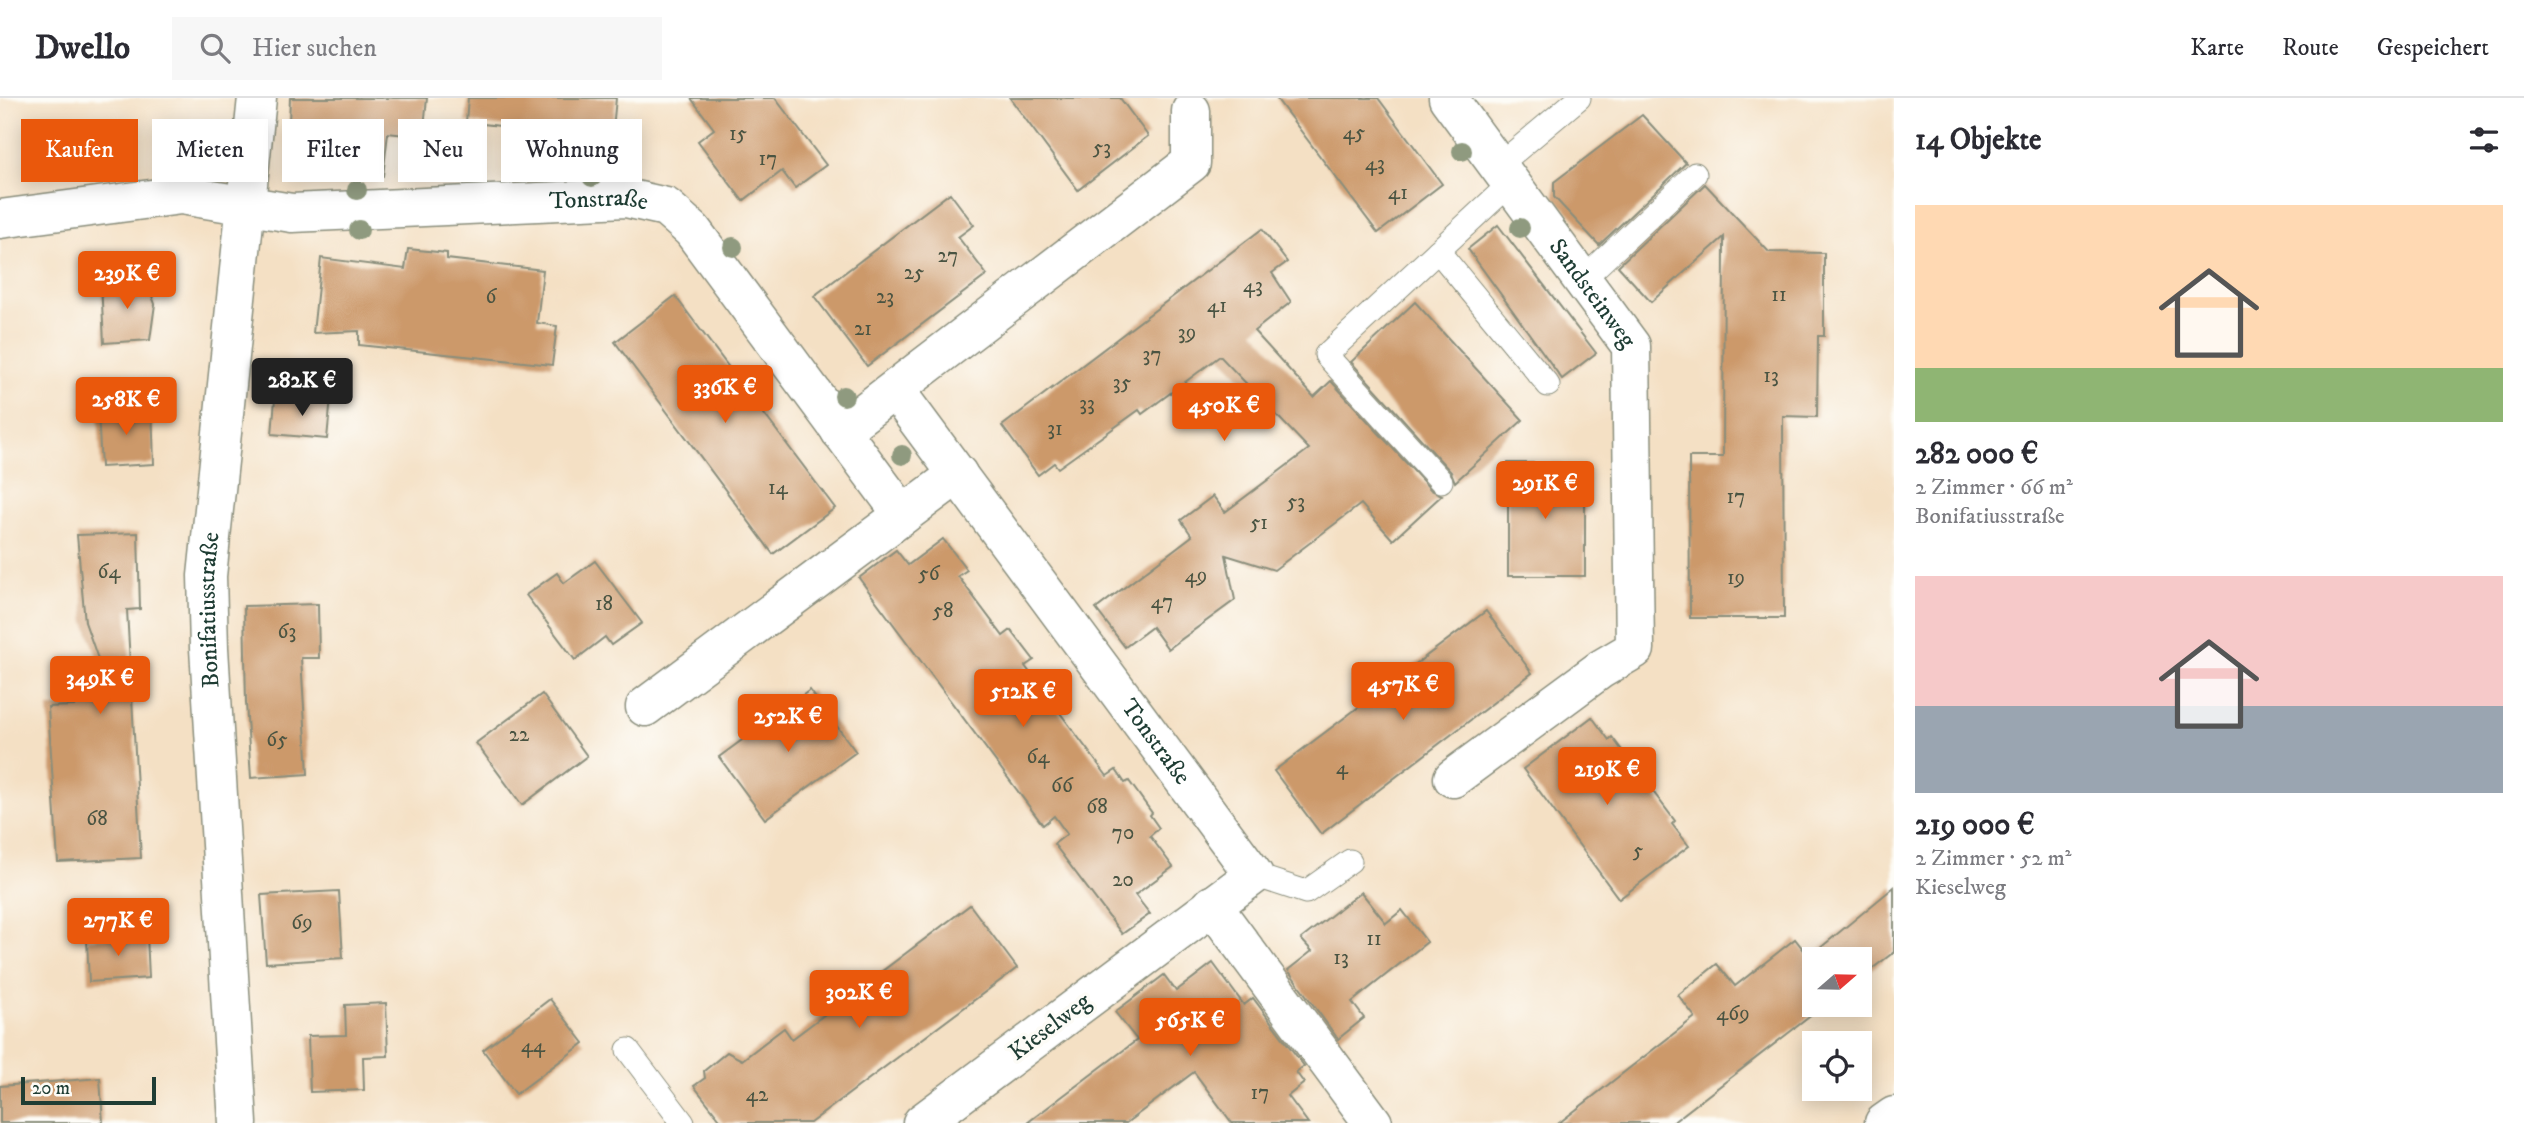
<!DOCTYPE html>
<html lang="de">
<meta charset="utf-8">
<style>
body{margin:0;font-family:"IM FELL DW Pica",serif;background:#f7f7f7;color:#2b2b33;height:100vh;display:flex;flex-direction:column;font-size:26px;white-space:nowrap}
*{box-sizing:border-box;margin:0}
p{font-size:23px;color:#7c7c81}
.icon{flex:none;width:38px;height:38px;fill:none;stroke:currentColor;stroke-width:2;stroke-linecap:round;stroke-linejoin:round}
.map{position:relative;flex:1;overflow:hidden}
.sheet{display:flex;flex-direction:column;background:#fff;width:630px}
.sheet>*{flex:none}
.banner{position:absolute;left:21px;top:21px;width:665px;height:63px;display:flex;gap:14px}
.needle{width:46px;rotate:70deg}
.fabs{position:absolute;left:1802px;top:849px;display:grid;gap:14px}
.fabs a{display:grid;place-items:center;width:70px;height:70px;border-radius:0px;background:#fff;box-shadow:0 4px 18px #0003;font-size:35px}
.scale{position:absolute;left:21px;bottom:18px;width:135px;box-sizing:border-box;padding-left:7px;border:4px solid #1f3d34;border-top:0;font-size:19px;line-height:24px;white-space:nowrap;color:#1f3d34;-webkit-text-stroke:5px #fdfcf7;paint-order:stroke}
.price{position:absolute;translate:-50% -60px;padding:0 16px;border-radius:7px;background:#ea580c;color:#fff;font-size:23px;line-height:46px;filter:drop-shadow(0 2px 4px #0008)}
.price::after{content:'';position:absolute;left:50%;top:42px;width:21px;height:16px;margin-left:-10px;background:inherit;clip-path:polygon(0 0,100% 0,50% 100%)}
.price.active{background:#222;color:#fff}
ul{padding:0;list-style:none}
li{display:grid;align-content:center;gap:14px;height:371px;padding:0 21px}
li span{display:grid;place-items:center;height:217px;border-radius:0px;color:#555}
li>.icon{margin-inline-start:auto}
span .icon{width:126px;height:126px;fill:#fffc;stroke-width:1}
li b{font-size:30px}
h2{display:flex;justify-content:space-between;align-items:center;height:84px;padding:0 21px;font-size:30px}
.tag{padding:0 24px;border-radius:0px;background:#fff;box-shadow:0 4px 18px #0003;font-size:24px;line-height:63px}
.tag.active{background:#ea580c;color:#fff}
header{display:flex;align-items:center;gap:42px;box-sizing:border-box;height:98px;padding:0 35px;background:#fff;border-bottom:2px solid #e1e1e2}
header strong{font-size:33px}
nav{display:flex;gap:38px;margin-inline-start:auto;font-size:24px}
.search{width:490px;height:63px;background:#f7f7f7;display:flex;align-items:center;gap:18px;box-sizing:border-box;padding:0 24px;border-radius:0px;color:#7c7c81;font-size:26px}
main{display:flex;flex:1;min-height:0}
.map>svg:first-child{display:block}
</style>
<header>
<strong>Dwello</strong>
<div class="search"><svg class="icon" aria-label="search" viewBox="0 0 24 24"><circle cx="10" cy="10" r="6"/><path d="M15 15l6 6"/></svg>Hier suchen</div>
<nav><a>Karte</a><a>Route</a><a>Gespeichert</a></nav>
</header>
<main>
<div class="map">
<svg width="1894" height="1025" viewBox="0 0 1894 1025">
<rect width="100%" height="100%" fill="#fdfcf7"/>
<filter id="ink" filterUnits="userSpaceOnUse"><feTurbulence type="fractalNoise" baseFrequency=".0143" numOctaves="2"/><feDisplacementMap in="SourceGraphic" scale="14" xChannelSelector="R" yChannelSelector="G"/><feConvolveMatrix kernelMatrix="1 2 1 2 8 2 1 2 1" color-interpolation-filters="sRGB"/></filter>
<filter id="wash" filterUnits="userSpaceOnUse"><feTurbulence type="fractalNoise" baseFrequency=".00686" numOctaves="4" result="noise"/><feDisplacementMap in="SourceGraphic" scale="28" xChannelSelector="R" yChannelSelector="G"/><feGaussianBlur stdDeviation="1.57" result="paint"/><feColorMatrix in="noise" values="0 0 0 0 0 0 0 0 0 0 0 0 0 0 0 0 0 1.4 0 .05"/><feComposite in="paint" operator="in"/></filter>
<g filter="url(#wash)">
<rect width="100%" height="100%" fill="#f4e0c4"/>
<g id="blocks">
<g fill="#cc996a">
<path d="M290,0h137l-4,39 -35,-4 -5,43 -51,-6 5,-42 -48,-5z"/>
<path d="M468,0h148l-4,41 -146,-17z"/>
<path d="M691,0h84l51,67 -31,23 -13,-17 -39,30 -45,-60 16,-12z"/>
<path d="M1010,0h110l28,38 -70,54z"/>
<path d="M1276,0h102l64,86 -64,49z"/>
<path d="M1642,17l44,48 -87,82 -45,-48v-15z"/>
<path d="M1705,86l64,68 55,1v83h-6l-1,81 -34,-1 1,202h-94l-1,-161h34l1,-220 -73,65 -33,-36z"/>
<path d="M950,95l24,32 -16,12 29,38 -120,91 -53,-70z"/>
<path d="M1498,127l98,128 -34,26 -94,-130z"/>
<path d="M1262,131l25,33 -15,11 19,29 -37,29 60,66 17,-16 100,109 11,5 -49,45 -32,-36 -87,66 -48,-15 9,45 -67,49 -16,-22 -27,20 -29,-38 96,-73 -11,-16 32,-24 12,16 84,-63 -89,-93 -78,58 -3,-4 -81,58 -4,-5 -16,12 -36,-49z"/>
<path d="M408,151l39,4v6l96,11 -6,53 20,3 -5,39 -193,-20v-14l-46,2 8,-75 84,11z"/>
<path d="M146,182l9,24 -5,36 -46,3 -3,-61z"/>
<path d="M675,198l160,212 -62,46 -158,-212z"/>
<path d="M1415,204l108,118 -68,62 -4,-10 -100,-110z"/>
<path d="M331,299l-4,42 -55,-5 3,-34z"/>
<path d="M152,309l2,57 -53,3 -3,-56z"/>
<path d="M1508,365h53l24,27v86h-77z"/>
<path d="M138,435l2,76 -13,1 14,248 -83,4 -10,-155 26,-1 -2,-29 32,-1 -19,-54 -8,-87z"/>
<path d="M943,441l24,31 -9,6 45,60 8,-6 23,30 -9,6 82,110 9,-6 9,13 4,-2 23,32 -2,2 9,13 -9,8 23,31 -38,28 15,19 -28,20 -68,-90 13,-10 -13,-18 -11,9 -184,-247 37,-28 12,15z"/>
<path d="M595,463l47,62 -31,22 -6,-8 -30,23 -49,-65 31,-22 7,10z"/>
<path d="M318,506l1,54h-18l7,116 -57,4 -5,-75 -2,-97z"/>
<path d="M1486,513l46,62 -211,161 -47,-63z"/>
<path d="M810,592l46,62 -91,67 -46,-62z"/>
<path d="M542,596l45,62 -65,49 -46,-62z"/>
<path d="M1592,619l17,23 3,-3 63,84 -3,3 17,22 -70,53 -96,-130z"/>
<path d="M1894,789v65l-34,26v-19h-45v45h11l-154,119h-113l136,-106 -17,-22 39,-31 18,22 60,-47 12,15 4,-2 2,2z"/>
<path d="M339,793l4,67 -77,5 -5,-68z"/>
<path d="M1361,794l25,31 16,-13 25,32 -75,60 12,16 -26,21 -50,-69 24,-19 -11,-12z"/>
<path d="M970,807l47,63 -207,155h-87l-29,-37 11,-8 -1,-7 23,-19 15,8 42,-32 8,11z"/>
<path d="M147,837l2,43 -60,4 -2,-43z"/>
<path d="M1213,865l31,42 9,-7 51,68 -8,6 8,11 -16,13 20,27h-76l-38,-51 -68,51h-99l110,-83 -22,-28 49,-37 12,16z"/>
<path d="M550,901l34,44 -68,51 -33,-44z"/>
<path d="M386,905l2,53 -25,1 1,33 -54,2 -2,-56 38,-1 -1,-30z"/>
<path d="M100,980l3,45h-103v-37z"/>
</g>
</g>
</g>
<g filter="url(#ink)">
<use href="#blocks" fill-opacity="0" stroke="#8a8e7c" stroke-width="2"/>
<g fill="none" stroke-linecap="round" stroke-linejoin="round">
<defs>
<g id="lane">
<path d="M1498,68l81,-68"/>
<path d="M1438,153l110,134"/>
<path d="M1582,182l113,-106"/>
<path d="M1441,383l-115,-126 185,-172"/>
<path d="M1254,777l52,17 44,-31"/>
<path d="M628,952l55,73"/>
</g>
<g id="street">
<path id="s1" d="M1448,0l183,248 4,303 -34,20 -148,109"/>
<path id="s2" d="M0,121l181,-24 111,18 334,-15 40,9 26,23 211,285"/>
<path id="s3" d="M895,292l359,485 -332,248"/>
<path d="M840,333l351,-268v-52"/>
<path d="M645,609l313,-233"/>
<path d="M1212,807l161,218"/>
<path id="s4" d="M238,1025l-29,-475 -2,-72 50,-478"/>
</g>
<path id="primary" d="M1884,1025l10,-7"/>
</defs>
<use href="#lane" stroke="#8a8e7c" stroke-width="25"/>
<use href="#street" stroke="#8a8e7c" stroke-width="41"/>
<use href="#primary" stroke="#8a8e7c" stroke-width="41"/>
<use href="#lane" stroke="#fff" stroke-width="23"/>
<use href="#street" stroke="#fff" stroke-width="38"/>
<use href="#primary" stroke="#fff" stroke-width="38"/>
</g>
<g fill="#8f9a7f">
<circle cx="1462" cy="53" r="10"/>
<circle cx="592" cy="79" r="10"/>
<circle cx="357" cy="92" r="10"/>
<circle cx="1520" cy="130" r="10"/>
<circle cx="359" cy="132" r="10"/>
<circle cx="733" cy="149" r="10"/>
<circle cx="844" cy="298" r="10"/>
<circle cx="902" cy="357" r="10"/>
</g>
</g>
<g text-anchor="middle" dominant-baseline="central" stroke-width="7" stroke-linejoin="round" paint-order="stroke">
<g font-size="21" fill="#4a5442">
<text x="1354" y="35">45</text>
<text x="738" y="36">15</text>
<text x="1102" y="50">53</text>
<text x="768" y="61">17</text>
<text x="1375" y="66">43</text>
<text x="1398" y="95">41</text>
<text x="948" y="158">27</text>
<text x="914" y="175">25</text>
<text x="1253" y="188">43</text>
<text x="1779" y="197">11</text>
<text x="491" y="199">6</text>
<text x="885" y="199">23</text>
<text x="1217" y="208">41</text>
<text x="863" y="231">21</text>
<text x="1187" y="235">39</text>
<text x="1152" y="257">37</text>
<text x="1771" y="278">13</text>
<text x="1122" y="285">35</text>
<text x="1087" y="306">33</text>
<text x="1055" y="331">31</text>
<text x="778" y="390">14</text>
<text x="1736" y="399">17</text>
<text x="1296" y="404">53</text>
<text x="1259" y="425">51</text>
<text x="109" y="474">64</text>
<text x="929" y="476">56</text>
<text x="1196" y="478">49</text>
<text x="1736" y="480">19</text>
<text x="1162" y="504">47</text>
<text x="604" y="506">18</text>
<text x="943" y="513">58</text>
<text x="287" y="534">63</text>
<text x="519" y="637">22</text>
<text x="277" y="642">65</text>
<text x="1038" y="659">64</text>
<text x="1342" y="670">4</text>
<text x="1062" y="688">66</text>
<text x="1097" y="709">68</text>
<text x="97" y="721">68</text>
<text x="1123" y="735">70</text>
<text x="1638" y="753">5</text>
<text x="1123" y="782">20</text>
<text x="302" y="825">69</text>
<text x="1374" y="841">11</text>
<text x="1341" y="860">13</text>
<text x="1733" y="916">469</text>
<text x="533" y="948">44</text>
<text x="1260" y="995">17</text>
<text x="757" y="997">42</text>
</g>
<g font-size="24" fill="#1f3d34" stroke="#fdfcf7">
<text stroke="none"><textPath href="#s2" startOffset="602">Tonstraße</textPath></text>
<text stroke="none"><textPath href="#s1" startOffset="243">Sandsteinweg</textPath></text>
<text stroke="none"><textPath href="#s4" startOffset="514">Bonifatiusstraße</textPath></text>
<text stroke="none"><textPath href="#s3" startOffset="438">Tonstraße</textPath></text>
<text transform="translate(1050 929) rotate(-37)">Kieselweg</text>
</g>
</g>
</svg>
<div class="fabs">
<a><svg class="needle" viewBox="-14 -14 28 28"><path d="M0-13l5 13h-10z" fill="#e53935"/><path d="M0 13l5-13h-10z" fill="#7c7c81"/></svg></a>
<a><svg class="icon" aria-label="locate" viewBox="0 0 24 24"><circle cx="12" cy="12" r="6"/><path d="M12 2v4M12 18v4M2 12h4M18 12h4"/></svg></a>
</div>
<div class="scale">20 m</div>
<b class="price" style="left:127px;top:213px">239K €</b>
<b class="price active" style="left:302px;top:320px">282K €</b>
<b class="price" style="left:725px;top:327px">336K €</b>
<b class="price" style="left:126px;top:339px">258K €</b>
<b class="price" style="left:1224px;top:345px">450K €</b>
<b class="price" style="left:1545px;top:423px">291K €</b>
<b class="price" style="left:100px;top:618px">349K €</b>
<b class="price" style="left:1403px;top:624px">457K €</b>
<b class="price" style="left:1023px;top:631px">512K €</b>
<b class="price" style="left:788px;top:656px">252K €</b>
<b class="price" style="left:1607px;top:709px">219K €</b>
<b class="price" style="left:118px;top:860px">277K €</b>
<b class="price" style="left:859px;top:932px">302K €</b>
<b class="price" style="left:1190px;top:960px">565K €</b>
<div class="banner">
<a class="tag active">Kaufen</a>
<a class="tag">Mieten</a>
<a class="tag">Filter</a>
<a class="tag">Neu</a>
<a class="tag">Wohnung</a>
</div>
</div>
<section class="sheet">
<h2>14 Objekte<svg class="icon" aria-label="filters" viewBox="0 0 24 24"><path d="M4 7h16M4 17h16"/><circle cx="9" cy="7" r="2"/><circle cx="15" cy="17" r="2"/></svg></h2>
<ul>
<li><span style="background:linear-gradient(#ffd9b3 75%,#8fb573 0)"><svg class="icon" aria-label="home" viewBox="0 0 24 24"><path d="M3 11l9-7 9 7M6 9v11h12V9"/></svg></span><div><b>282 000 €</b><p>2 Zimmer · 66 m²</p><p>Bonifatiusstraße</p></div></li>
<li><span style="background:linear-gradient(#f6c9c9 60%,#9aa5b1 0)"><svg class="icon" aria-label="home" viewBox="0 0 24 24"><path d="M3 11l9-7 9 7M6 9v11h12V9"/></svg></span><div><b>219 000 €</b><p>2 Zimmer · 52 m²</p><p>Kieselweg</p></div></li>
</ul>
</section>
</main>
